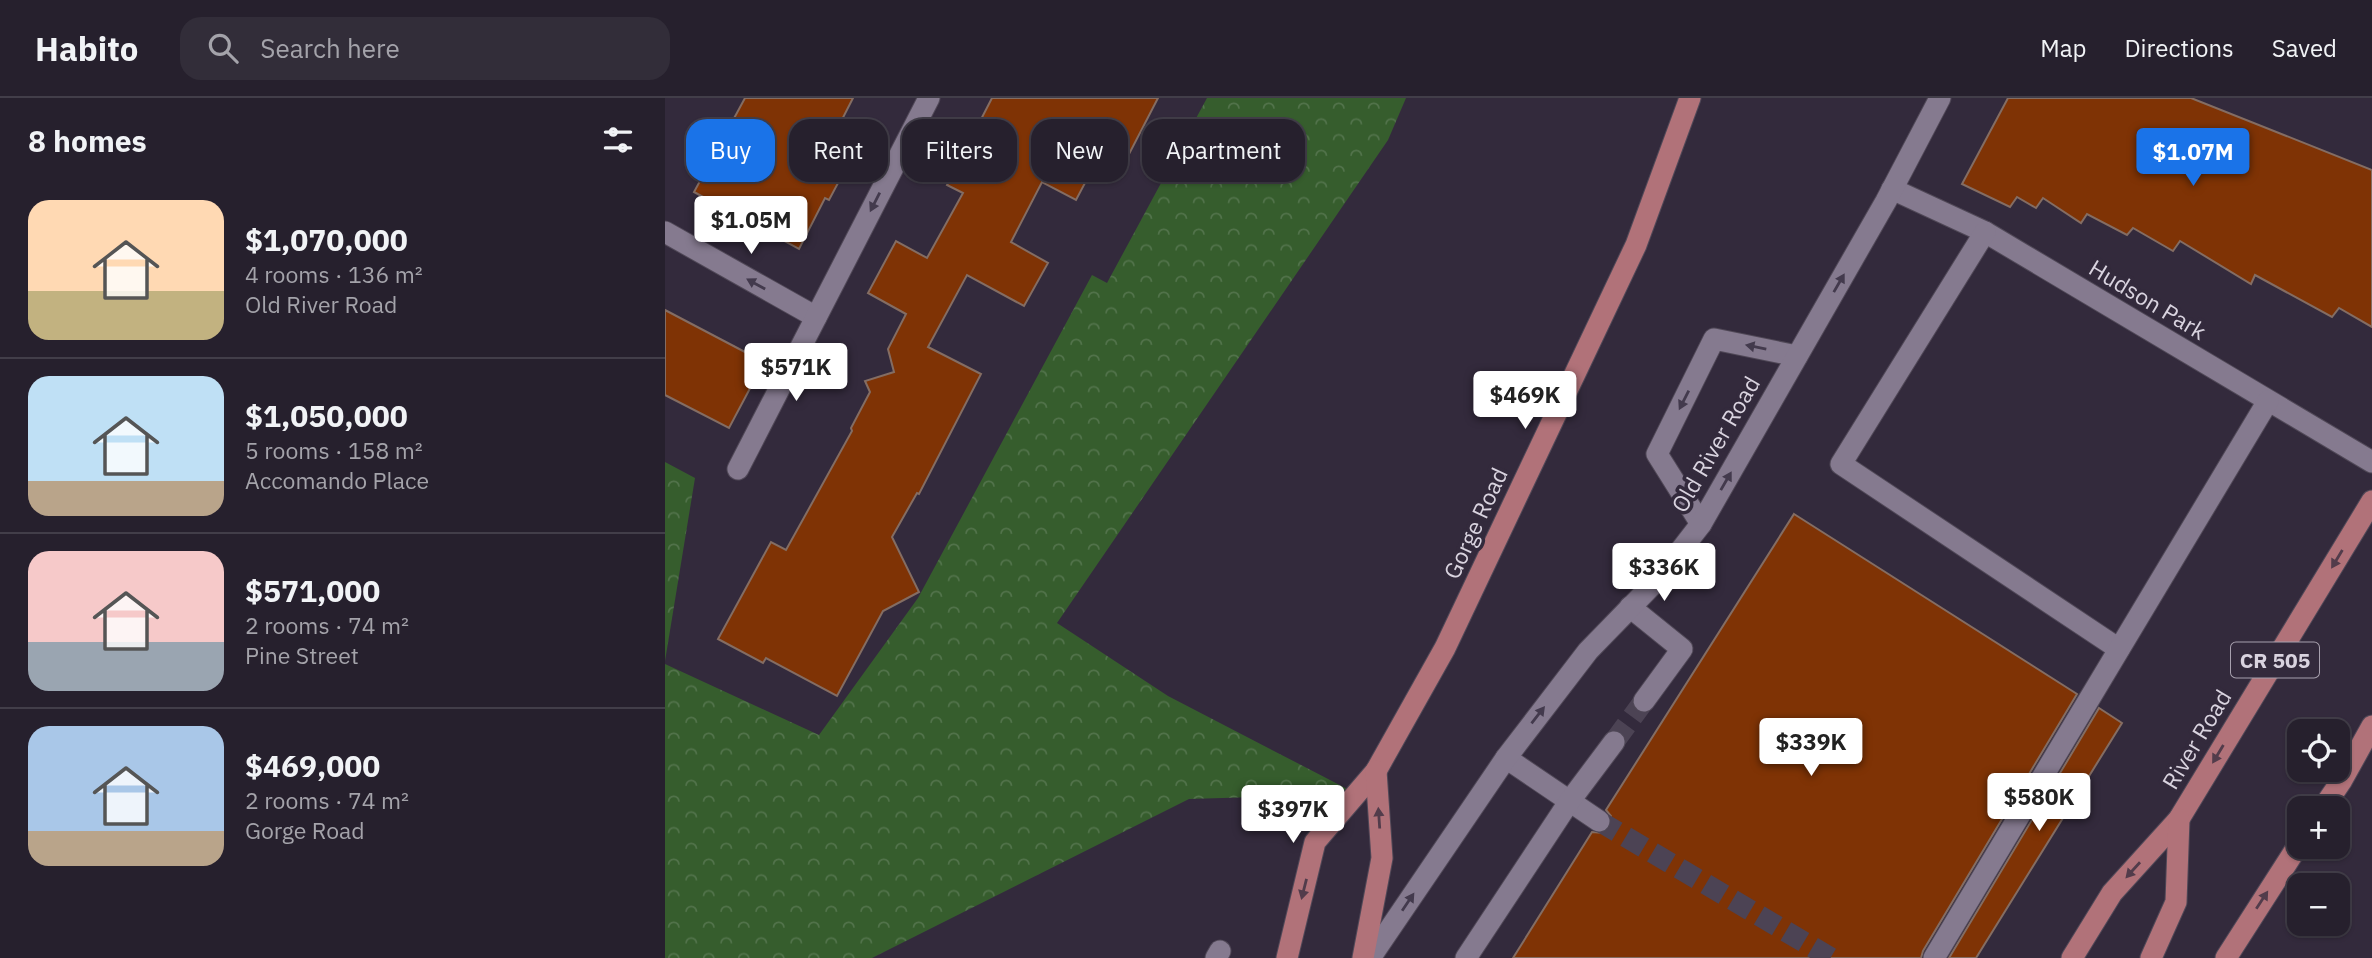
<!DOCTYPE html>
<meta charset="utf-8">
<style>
body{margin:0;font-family:"IBM Plex Sans",sans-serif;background:#322d39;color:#f1f3f6;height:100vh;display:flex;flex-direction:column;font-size:26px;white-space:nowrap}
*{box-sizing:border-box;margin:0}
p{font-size:23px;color:#a4a3aa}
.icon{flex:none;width:38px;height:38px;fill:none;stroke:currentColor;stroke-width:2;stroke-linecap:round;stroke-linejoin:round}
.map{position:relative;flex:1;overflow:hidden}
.drawer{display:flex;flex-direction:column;background:#26202d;width:665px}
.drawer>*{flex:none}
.hud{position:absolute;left:21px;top:21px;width:665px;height:63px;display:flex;gap:14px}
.fabs{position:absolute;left:1622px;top:621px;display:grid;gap:14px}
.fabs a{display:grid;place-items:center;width:63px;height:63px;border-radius:14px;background:#26202d;box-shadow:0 2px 5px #0004,0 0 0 2px #423e49;font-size:35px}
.price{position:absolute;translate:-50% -60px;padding:0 16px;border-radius:7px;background:#fff;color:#222;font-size:23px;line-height:46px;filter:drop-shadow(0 2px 4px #0008)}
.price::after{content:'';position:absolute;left:50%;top:42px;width:21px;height:16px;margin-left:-10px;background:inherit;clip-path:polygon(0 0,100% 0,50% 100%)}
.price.active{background:#1a73e8;color:#fff}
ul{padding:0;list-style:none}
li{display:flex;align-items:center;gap:21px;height:175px;padding:0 28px}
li+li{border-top:2px solid #423e49}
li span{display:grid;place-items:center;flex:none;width:196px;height:140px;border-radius:21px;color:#555}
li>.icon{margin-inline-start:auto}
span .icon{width:84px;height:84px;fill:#fffc;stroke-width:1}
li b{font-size:30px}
h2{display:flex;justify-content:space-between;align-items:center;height:84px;padding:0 28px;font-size:30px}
.chip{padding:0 24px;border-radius:21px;background:#26202d;box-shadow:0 2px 5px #0004,0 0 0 2px #423e49;font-size:24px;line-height:63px}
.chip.active{background:#1a73e8;color:#fff}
header{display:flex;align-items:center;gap:42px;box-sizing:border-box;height:98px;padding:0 35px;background:#26202d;border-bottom:2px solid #423e49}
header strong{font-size:33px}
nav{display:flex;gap:38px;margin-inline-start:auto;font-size:24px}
.search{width:490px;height:63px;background:#322d39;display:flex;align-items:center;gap:18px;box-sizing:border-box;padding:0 24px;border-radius:21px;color:#a4a3aa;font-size:26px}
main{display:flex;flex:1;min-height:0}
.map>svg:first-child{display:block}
</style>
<header>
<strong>Habito</strong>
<div class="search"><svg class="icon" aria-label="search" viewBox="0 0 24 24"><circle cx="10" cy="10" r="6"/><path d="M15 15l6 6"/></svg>Search here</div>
<nav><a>Map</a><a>Directions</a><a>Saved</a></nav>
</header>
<main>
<section class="drawer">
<h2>8 homes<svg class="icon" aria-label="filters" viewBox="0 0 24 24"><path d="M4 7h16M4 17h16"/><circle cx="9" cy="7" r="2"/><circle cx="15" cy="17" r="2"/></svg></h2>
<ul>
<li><span style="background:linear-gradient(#ffd9b3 65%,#c2b280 0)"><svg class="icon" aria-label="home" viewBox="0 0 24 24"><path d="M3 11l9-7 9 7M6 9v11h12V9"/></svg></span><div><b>$1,070,000</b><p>4 rooms · 136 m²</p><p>Old River Road</p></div></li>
<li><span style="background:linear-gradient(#bfe0f5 75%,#b9a48a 0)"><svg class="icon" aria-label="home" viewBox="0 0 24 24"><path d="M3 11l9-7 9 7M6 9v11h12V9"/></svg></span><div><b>$1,050,000</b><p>5 rooms · 158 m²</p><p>Accomando Place</p></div></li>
<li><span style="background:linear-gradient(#f6c9c9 65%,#9aa5b1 0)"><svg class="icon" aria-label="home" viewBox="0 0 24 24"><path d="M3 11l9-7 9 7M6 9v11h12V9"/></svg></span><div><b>$571,000</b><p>2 rooms · 74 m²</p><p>Pine Street</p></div></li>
<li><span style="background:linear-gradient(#a9c7e8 75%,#b9a48a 0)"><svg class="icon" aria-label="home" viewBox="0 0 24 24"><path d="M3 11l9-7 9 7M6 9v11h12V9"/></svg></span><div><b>$469,000</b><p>2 rooms · 74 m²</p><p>Gorge Road</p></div></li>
</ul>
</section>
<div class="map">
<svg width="1707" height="860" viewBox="0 0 1707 860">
<defs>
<pattern id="park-crowns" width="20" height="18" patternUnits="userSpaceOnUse" patternTransform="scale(1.75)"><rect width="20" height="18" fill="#365d2d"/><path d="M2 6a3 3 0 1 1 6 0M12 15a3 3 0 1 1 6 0" fill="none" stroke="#52734b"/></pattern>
</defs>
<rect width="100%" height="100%" fill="#332a3c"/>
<g fill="url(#park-crowns)">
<path d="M542,0h199l-18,42 -331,483 111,73 189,98 -168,5 -317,159h-207v-294l154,71 99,-137 174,-323 15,8z"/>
<path d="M0,364l30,16 -30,183z"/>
</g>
<g fill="#7f3305" stroke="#846d63" stroke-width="2">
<path d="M80,0h108l-22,43 23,12 -25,47 -4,-2 -26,51 -105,-57z"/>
<path d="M327,0h166l-31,60 -23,-11 -28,53 -34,-18 -31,60 37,21 -24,43 -57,-31 -39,72 53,27 -62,120 -2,-1 -25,44 27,55 -36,19 -46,85 -71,-38 -3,5 -45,-24 53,-97 15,8 66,-119 -1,-3 19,-36 -5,-11 29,-9 -6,-23 18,-35 -38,-21 28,-52 31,17 36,-65 -16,-8z"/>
<path d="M1343,0h183l181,72v157l-33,-19 -7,9 -77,-42 -4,9 -71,-43 -7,10 -40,-23 -6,7 -40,-21 -6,9 -38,-25 -7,10 -19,-11 -7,10 -48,-23z"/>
<path d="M0,212l99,52 -35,66 -64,-33z"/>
<path d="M1129,416l283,180 -154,257 -2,7h-408l79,-126 12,1 6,-5 1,-12 -5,-6z"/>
<path d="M1434,610l23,15 -146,235h-27z"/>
</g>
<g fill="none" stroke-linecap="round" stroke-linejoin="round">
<g stroke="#4c4354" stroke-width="21" stroke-dasharray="21 10" stroke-linecap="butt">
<path d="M949,644l30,-41"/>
<path d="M934,723l232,137"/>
</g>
<defs>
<g id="minor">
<path d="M1227,91l93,43 387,230"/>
<path d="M0,134l151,85"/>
<path d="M1320,134l-144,232 278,185"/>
<path d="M73,371l191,-371"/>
<path d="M1036,426l-44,-70 57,-115 83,17"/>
<path d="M965,509l52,42 -38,52"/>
<path d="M841,660l93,63"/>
<path d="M551,860l4,-7"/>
<path d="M705,860l136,-200 82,-107 72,-74 41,-53 185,-323 54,-103"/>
<path d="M801,860l103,-156 45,-60"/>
<path d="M1269,860l334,-557"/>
</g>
<g id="major">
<path d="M1658,710l19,-28 30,-54"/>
<path d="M622,860l28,-116 61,-71 69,-123 191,-403 54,-147"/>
<path d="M698,860l19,-100 -6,-87"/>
<path d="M1407,860l40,-65 67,-74 193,-318"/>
<path d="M1486,860l25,-56 3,-83"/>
<path d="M1561,860l73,-114"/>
</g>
</defs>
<use href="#minor" stroke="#504857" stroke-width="23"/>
<use href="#major" stroke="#504857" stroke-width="23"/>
<use href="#minor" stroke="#857a8f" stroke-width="21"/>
<use href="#major" stroke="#b17279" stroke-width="21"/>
</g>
<defs><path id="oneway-solid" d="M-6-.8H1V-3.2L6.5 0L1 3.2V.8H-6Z" transform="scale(1.75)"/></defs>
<g fill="#433a4d">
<use href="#oneway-solid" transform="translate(210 104) rotate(117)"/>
<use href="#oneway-solid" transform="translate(1174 185) rotate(-60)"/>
<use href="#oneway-solid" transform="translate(91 186) rotate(-151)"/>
<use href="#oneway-solid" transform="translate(1091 249) rotate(-169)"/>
<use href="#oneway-solid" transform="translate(1019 302) rotate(117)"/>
<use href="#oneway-solid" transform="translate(1061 383) rotate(-60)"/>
<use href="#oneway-solid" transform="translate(873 617) rotate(-52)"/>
<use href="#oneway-solid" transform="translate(743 804) rotate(-56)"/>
</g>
<g fill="#523c4b">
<use href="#oneway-solid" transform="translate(1672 461) rotate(121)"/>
<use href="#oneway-solid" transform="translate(1553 656) rotate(121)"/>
<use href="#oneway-solid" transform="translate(714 720) rotate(-94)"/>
<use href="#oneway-solid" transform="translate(1468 772) rotate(132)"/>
<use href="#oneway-solid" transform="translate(639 791) rotate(104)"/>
<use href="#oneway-solid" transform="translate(1597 802) rotate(-57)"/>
</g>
<g text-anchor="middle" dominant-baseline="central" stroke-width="7" stroke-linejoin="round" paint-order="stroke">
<rect fill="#332a3c" stroke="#a7a0ae" stroke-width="2" x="1566" y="544.5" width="88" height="35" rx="5"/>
<g font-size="21" font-weight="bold" fill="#d9d3df">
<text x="1610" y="562">CR 505</text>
</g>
<g font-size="23" fill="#d9d3df" stroke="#332a3c">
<text transform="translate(1483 201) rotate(31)">Hudson Park</text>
<text transform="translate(1050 346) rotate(-60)">Old River Road</text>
<text transform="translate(810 425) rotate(-65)">Gorge Road</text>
<text transform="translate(1531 641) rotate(-59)">River Road</text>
</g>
</g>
</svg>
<div class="fabs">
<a><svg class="icon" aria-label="locate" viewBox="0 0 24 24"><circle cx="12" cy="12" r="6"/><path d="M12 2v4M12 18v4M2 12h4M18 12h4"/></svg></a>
<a>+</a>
<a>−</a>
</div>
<b class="price active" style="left:1528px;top:90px">$1.07M</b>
<b class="price" style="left:86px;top:158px">$1.05M</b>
<b class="price" style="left:131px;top:305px">$571K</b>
<b class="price" style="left:860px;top:333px">$469K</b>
<b class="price" style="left:999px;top:505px">$336K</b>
<b class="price" style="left:1146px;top:680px">$339K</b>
<b class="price" style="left:1374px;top:735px">$580K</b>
<b class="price" style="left:628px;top:747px">$397K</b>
<div class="hud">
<a class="chip active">Buy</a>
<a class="chip">Rent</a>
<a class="chip">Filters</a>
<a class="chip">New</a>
<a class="chip">Apartment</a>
</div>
</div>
</main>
